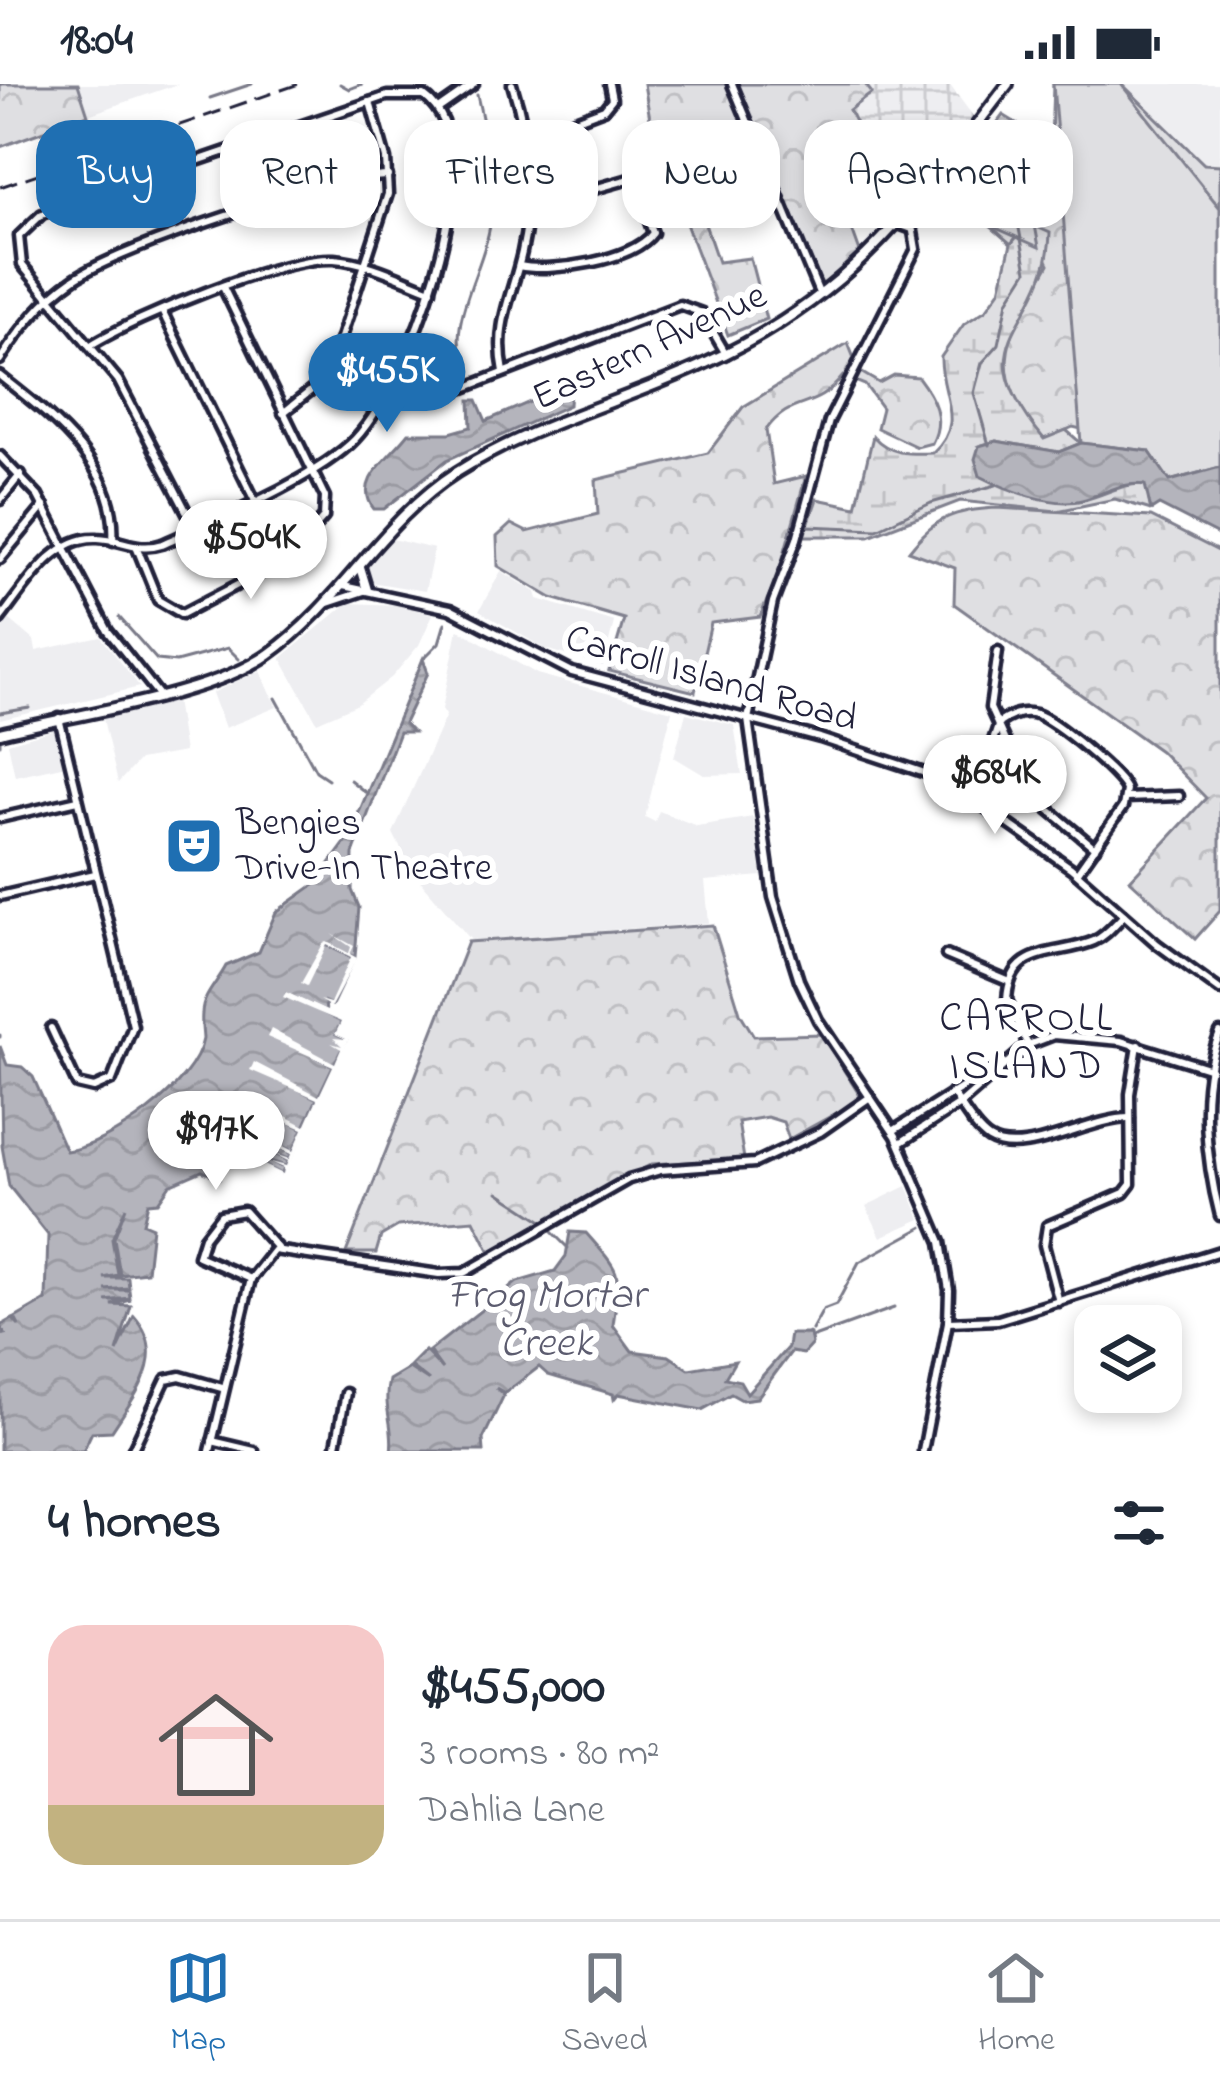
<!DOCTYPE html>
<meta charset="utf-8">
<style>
body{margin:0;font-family:"Indie Flower",sans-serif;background:#f6f6f7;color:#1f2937;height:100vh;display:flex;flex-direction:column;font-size:45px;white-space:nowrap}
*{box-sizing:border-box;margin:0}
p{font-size:39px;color:#747a83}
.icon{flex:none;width:66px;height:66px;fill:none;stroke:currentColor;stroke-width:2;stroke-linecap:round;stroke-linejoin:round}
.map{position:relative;height:1367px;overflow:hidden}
.sheet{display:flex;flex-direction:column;background:#fff;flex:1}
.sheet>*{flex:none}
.guide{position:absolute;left:36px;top:36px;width:1149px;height:108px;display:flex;gap:24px}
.buttons{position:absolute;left:1074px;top:1221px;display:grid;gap:24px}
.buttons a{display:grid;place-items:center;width:108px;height:108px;border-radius:24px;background:#fff;box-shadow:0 6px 18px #0003;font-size:60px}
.price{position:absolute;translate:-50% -102px;padding:0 27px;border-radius:42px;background:#fff;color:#222;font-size:39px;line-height:78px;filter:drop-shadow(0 3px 6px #0008)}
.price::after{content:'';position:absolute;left:50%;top:72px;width:36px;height:27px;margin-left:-18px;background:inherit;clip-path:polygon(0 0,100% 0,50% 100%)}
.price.current{background:#1f6fb2;color:#fff}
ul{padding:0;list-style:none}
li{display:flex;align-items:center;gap:36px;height:300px;padding:0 48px}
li+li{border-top:3px solid #e0e1e3}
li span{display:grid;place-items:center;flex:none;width:336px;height:240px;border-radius:36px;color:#555}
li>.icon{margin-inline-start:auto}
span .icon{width:144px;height:144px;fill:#fffc;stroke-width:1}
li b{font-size:51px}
h2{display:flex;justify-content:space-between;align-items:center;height:144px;padding:0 48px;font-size:51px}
.chip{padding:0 42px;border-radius:36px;background:#fff;box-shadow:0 6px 18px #0003;font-size:42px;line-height:108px}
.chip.current{background:#1f6fb2;color:#fff}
.status{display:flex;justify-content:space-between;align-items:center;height:84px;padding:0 60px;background:#fff;direction:ltr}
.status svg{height:33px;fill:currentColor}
.tab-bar{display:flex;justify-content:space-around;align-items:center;height:168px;border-top:3px solid #e0e1e3;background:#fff;font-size:33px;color:#747a83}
.tab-bar a{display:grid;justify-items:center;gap:6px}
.tab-bar .current{color:#1f6fb2}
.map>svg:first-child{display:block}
</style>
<div class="status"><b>18:04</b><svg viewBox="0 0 49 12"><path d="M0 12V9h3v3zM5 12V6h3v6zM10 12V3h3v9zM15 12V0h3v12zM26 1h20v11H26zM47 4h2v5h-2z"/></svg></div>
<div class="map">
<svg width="1220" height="1367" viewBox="0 0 1220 1367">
<defs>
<pattern id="industrial-grid" width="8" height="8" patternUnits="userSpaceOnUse" patternTransform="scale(3)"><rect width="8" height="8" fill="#eeeef1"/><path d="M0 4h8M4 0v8" fill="none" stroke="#ccccd0"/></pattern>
<pattern id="forest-crowns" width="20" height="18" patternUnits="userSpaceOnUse" patternTransform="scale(3)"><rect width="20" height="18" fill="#dfdfe2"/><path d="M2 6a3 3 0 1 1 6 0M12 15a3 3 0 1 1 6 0" fill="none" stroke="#bfbfc3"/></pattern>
<pattern id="wetland-marsh" width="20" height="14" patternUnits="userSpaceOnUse" patternTransform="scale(3)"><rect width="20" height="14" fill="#dfdfe2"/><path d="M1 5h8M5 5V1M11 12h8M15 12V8" fill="none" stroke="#bfbfc3"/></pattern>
<pattern id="water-waves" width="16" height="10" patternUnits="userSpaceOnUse" patternTransform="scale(3)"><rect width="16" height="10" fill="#b4b4bc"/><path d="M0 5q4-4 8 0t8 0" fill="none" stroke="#9a9aa2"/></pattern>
</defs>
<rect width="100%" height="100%" fill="#fff"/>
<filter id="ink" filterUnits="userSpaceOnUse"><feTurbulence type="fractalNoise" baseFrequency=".00833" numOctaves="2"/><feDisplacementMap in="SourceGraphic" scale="24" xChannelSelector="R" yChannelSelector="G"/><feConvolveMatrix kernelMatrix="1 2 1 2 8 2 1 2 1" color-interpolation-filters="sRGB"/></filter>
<g filter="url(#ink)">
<g fill="#eeeef1">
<path d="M78,0h100l-90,31z"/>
<path d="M1121,0h99v124z"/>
<path d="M392,455l42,10 -9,42 -54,-9 -8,-10z"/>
<path d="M501,487l35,21 2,7 76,23 -11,44 -57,-17 -67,-38z"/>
<path d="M348,519l49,2 36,9 -14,31 -27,32 -34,27 -41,18 -36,-64z"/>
<path d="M9,535l25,21 2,11 65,-14 39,50 -140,33v-91z"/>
<path d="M458,545l79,45 135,37 -27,106 10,5 4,-11 38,15 56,-9 9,59 -57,5 4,42 -238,17 -59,-69 -19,-38 53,-118 -4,-6z"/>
<path d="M260,587l17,36 -52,21 -13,-35z"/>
<path d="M176,616l8,52 -45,8 -21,23 -15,-64z"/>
<path d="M686,629l48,12 8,49 -38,1 -30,-18z"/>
<path d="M57,645l9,36 -51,11 -7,-33z"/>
<path d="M907,1102l14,33 -40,18 -15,-31z"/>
</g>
<path fill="url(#industrial-grid)" d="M865,0h84l27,36 -72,85 -12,-11 -43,-84 22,-17z"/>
<g fill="url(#forest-crowns)" stroke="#80808e" stroke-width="3">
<path d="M0,0h78l10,31 -88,32z"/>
<path d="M644,0h221l7,9 -23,17 43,84 -14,19 -16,-5 -16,5 14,39 -40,35 -56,-133 -71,35 25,73 32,-4 16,61 -38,16 -75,-199z"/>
<path d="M1053,0h69l82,80 16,1v45l-122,223 -25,-6 -29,13c-61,-74 -37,-101 5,-176l-21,-41 -17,21 -29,-25 -7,-66 28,-38 18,11 16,36 14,-20z"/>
<path d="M848,259l11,28 20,12 15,-8 24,2c16,21 27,41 14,66l-15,4 -40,-19 5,-20 -17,-23 -22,-9c-30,38 -50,18 -77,54l8,54 32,-8 -27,96 -19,45 -49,6 -16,69 -86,-21 15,-52 -72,-21 -54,-32 -1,-29 14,-13 16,8 71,-18 -2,-34 112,-27 35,-46z"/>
<path d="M997,424l154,9 69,35v359l-25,28 -65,-59 76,-82 -46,-47 -206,-147 1,-36 -46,-17c26,-34 46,-41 88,-43z"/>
<path d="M713,841l27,88 14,23 67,-2 41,65 -73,40 -6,-17 -16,-5 -29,5 6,37 -92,5 -162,88 -16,-32 -76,6 -17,10 -5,17h-30l122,-311z"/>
</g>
<path fill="url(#wetland-marsh)" stroke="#80808e" stroke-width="3" d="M1028,139l22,10c-3,97 -93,102 -6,206l22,-9 15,13 -22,9 -63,-11 -17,5 86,54c28,6 53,-20 81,-15l5,25 -36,-11 -58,12 -97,-10 -91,35h-65l13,-37 39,8 17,-71c17,19 36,18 60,17 34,-31 7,-58 8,-96l23,-33 22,-14 14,-20 11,-46z"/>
<g fill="#dfdfe2" stroke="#80808e" stroke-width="3">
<path d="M1053,0h68l99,124v259l-51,14 -20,-30 -68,-8z"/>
<path d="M984,40l23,24 12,37 10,7 10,55 -111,-49z"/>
</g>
<g fill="url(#water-waves)" stroke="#7a7a88" stroke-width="3">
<path d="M560,305l10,1 -1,15 -122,55 -63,49h-10c-22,-28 16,-51 35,-76h41l21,-6 -1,-27h7l9,21z"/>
<path d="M996,357l63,11 22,-9 68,8 21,30 50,-14v69l-61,-31 -8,5 -6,-25c-23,-4 -41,9 -63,15 -29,8 -77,-11 -102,-24l-5,-17 4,-13z"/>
<path d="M423,575l5,14 -24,50 9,9h-14l-46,122 -1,36 7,17 -4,50 -29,-12 28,14 -22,46 -7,-3 1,10 -41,-19 56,29 -5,12 11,5 -13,25 -65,-31 64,33 -15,31 -66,-31 65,33 -13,28 -61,-28 60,30 -10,22 -62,-29 60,32 -2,5 -16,-6 15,8 -2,5 -17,-5 15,7 -2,6 -55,-27 -10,19 2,12 -17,-7 -32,14 -12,17 -10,1 -5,20 9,4 -5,45 -27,3 -6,-37 12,-31 -14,32 6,36 -14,3h24l1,10 -24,2h24l1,8 -24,3 25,-1 -19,5 19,1 -14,46 17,-36c35,39 3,76 -22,115l-20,1 -9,19h-83v-116l5,-1 -5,-8 13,-7 6,7 -4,-8 31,-18 2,-65 -39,-49 -7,-40 -2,-100 7,19 15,2 11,10 33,74c43,-5 129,-66 137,-112 0,-3 -2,-17 -1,-25 0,-18 16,-32 24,-48l33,-14 17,-40 38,-27 34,-46 -13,-12 13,4 12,-21z"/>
<path d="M570,1148l16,1c39,44 34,39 27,92l19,26 37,5 20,13 46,-8 -10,17 15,3 7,12 41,-46 2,-13h20l2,10 -9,10 -12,-2 -34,46 -15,2 -11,-6 -29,16 -84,-16 -4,5 -1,-5 -65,-19 -9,-8 -34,26 -9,-5 8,7 -21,44 1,12h-93c4,-25 -9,-43 -2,-71l20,-12 20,13 -19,-15 15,-15 17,18 -13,-18 88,-69 38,-11 11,-15z"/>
</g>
<path fill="#fff" d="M332,850l22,12 -4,8 7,4 -29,54 16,9 -4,11 10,5 -66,140 -55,-26 -10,17 4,-13 -22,-11 3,-4 19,13 4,-6 56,27 1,-6 -16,-7 18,5 2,-5 -16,-8 17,6 2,-5 -66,-30 7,-5 61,32 10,-22 -65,-27 16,-3 51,27 12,-27 -67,-29 4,-8 65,34 14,-30 -66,-29 4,-8 64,34 6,-14 -10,-6 11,3 -9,-8 13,1 -11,-5 6,-12 -58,-25 3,-5 41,19 2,-5 -10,-6 11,3 21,-46 -24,-12 -20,41 -6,-3 22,-39 4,-2 22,11 2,-6z"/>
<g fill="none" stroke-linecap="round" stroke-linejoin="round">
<g stroke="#7a7a88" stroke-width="3">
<path d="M340,0l9,5 13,-5"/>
<path d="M210,14l42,-14"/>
<path d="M470,294c-31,-48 13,-104 20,-153 6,-46 -3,-86 -13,-130"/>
<path d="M989,361l-15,-52 8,-30 17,-19 9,-43 19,-30 -12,-64"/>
<path d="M805,446l3,-4 69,3 54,-26 65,-18"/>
<path d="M119,533l38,43 19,2 52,-14 11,11"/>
<path d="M423,575l16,-16 6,-20"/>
<path d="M276,614l40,73 12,8"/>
<path d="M0,629l30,-5"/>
<path d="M0,660v-3"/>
<path d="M350,696l15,12"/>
<path d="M0,951v2"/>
<path d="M498,1108l46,30"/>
<path d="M549,1145l19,19"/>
<path d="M812,1246l11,-20 13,-5 23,-43 64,-35"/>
<path d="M808,1250l1,-1"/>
<path d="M811,1254l83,-30"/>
</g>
<defs>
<g id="minor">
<path d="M732,0l87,209"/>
<path d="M438,25l36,-25"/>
<path d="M527,54l77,-29 8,-10 -3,-15"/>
<path d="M519,182c32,7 114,-5 134,-33l-20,-55 -74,21 -29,1"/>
<path d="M162,227l92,188"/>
<path d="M91,261c45,-28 192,-89 243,-86 33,2 66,19 97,31"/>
<path d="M0,276c21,-32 42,-59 74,-81 46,-32 259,-103 314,-103"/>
<path d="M504,288c-10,-48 8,-75 18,-120 13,-58 8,-111 -10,-168"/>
<path d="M0,292c52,41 119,90 113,165"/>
<path d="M395,295l32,15 19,1 234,-90 22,8 24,41"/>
<path d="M283,329l36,-29 13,-19 56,-171 -2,-35 -16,-57"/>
<path d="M0,372l38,40 70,135 51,64"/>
<path d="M0,416l21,-26"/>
<path d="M137,464l21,52 24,14 105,-55 37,-42 1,-20 -101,-208"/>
<path d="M0,475l44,-53"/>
<path d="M0,535c24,-30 54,-84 98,-81 24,1 40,14 64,6 53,-23 146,-62 188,-100 55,-50 150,-295 74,-348h-37l-345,118 -23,22 3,29 96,115 77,148"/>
<path d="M998,567l-8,57 38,84 67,56"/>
<path d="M974,713l25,-74c11,-8 23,-13 37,-9 17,5 85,61 90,76l-3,17 -46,66"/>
<path d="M1126,714l53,-2"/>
<path d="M0,734l78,-18"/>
<path d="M0,812l95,-22"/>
<path d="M946,871l64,27"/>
<path d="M51,944l26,56 17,4 18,-8 21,-54 -74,-308"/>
<path d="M1220,949c-23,54 -14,128 0,183"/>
<path d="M1028,961l-21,-45c3,-56 50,-43 87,-59 12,-5 21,-17 30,-26"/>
<path d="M952,1009c11,14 22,36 37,46 33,21 100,-21 141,-21"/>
<path d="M893,1047l110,-69"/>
<path d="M900,1059l60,-39 68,-59 26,-10 67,6 90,28"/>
<path d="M251,1195l-53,-23 6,-19 17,-22 23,-4 33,37"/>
<path d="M1059,1218l-15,-57 3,-19 77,-33 7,-9 -1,-90 8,-49"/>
<path d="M948,1238l50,-2 222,-69"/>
<path d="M212,1357l42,10"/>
<path d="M132,1367l34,-72 14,-3 42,12"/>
<path d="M210,1367l41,-172 23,-29 165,24 25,-1 165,-94 31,-9 95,-7 65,-31 50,-35"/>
<path d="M335,1367l11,-58"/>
</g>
<g id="tertiary">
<path d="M910,130l6,35 -87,172 -32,118 -24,63 -25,117 25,178 26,83 19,40 78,116 45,106 8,48 -1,32 -25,129"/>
<path d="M901,141l11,4"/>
<path d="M343,502l107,23 122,63 248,66 126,42 125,88 86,76 63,46"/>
<path d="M325,520l39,-13"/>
</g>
<g id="secondary">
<path d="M360,483l7,23"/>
<path d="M0,649c75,-19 208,-36 269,-79 72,-51 113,-134 188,-182 76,-48 168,-71 249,-109 147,-67 208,-157 302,-279"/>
</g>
</defs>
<use href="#minor" stroke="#22223b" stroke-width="15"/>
<use href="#tertiary" stroke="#22223b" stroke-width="15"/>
<use href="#secondary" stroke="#22223b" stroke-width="16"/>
<use href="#minor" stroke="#fff" stroke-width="6"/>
<use href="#tertiary" stroke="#fff" stroke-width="6"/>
<use href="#secondary" stroke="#fff" stroke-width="8"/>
<path stroke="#22223b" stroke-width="3" stroke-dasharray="18 9" stroke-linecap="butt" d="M0,103l299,-103"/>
</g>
</g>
<defs>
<symbol id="theatre-square" viewBox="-11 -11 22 22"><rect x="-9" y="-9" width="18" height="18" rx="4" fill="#1f6fb2" stroke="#fff"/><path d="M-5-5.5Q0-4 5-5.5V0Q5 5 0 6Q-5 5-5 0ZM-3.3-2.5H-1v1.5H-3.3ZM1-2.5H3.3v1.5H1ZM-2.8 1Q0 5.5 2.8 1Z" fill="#fff"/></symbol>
</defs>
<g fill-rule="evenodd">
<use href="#theatre-square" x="161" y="729" width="66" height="66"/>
</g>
<g text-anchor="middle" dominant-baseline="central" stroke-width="12" stroke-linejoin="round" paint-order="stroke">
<g font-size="39" fill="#22223b" stroke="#fff">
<text transform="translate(650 264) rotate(-25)">Eastern Avenue</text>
<text transform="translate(711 596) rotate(16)">Carroll Island Road</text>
</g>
<g font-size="39" fill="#22223b" stroke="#fff" text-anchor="start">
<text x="236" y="740">Bengies<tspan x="236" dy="45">Drive-In Theatre</tspan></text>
</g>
<g font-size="42" letter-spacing="3" fill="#22223b" stroke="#fff">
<text x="1027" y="935">CARROLL<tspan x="1027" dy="48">ISLAND</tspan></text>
</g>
<g font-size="42" font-style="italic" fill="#5c5c6f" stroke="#fff">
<text x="546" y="1212">Frog Mortar<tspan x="546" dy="48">Creek</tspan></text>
</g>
</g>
</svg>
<div class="buttons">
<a><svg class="icon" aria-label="layers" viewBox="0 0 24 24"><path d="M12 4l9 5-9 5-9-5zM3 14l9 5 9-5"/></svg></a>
</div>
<b class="price current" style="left:387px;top:351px">$455K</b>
<b class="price" style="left:251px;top:518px">$504K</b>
<b class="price" style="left:995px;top:753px">$684K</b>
<b class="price" style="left:216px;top:1109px">$917K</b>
<div class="guide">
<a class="chip current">Buy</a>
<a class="chip">Rent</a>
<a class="chip">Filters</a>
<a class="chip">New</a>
<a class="chip">Apartment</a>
</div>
</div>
<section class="sheet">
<h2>4 homes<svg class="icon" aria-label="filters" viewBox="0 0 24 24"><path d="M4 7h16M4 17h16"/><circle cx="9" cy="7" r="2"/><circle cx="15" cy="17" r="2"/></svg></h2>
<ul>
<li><span style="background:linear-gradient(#f6c9c9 75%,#c2b280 0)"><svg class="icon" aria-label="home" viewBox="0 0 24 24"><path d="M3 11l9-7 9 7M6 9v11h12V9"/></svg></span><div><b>$455,000</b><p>3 rooms · 80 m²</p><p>Dahlia Lane</p></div></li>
</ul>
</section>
<nav class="tab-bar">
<a class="current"><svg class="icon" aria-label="map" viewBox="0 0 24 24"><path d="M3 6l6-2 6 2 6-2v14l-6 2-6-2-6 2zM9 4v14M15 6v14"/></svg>Map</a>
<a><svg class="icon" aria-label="saved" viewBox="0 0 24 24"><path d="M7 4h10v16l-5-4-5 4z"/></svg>Saved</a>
<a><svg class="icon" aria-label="home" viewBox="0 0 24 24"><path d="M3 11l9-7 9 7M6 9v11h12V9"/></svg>Home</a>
</nav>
